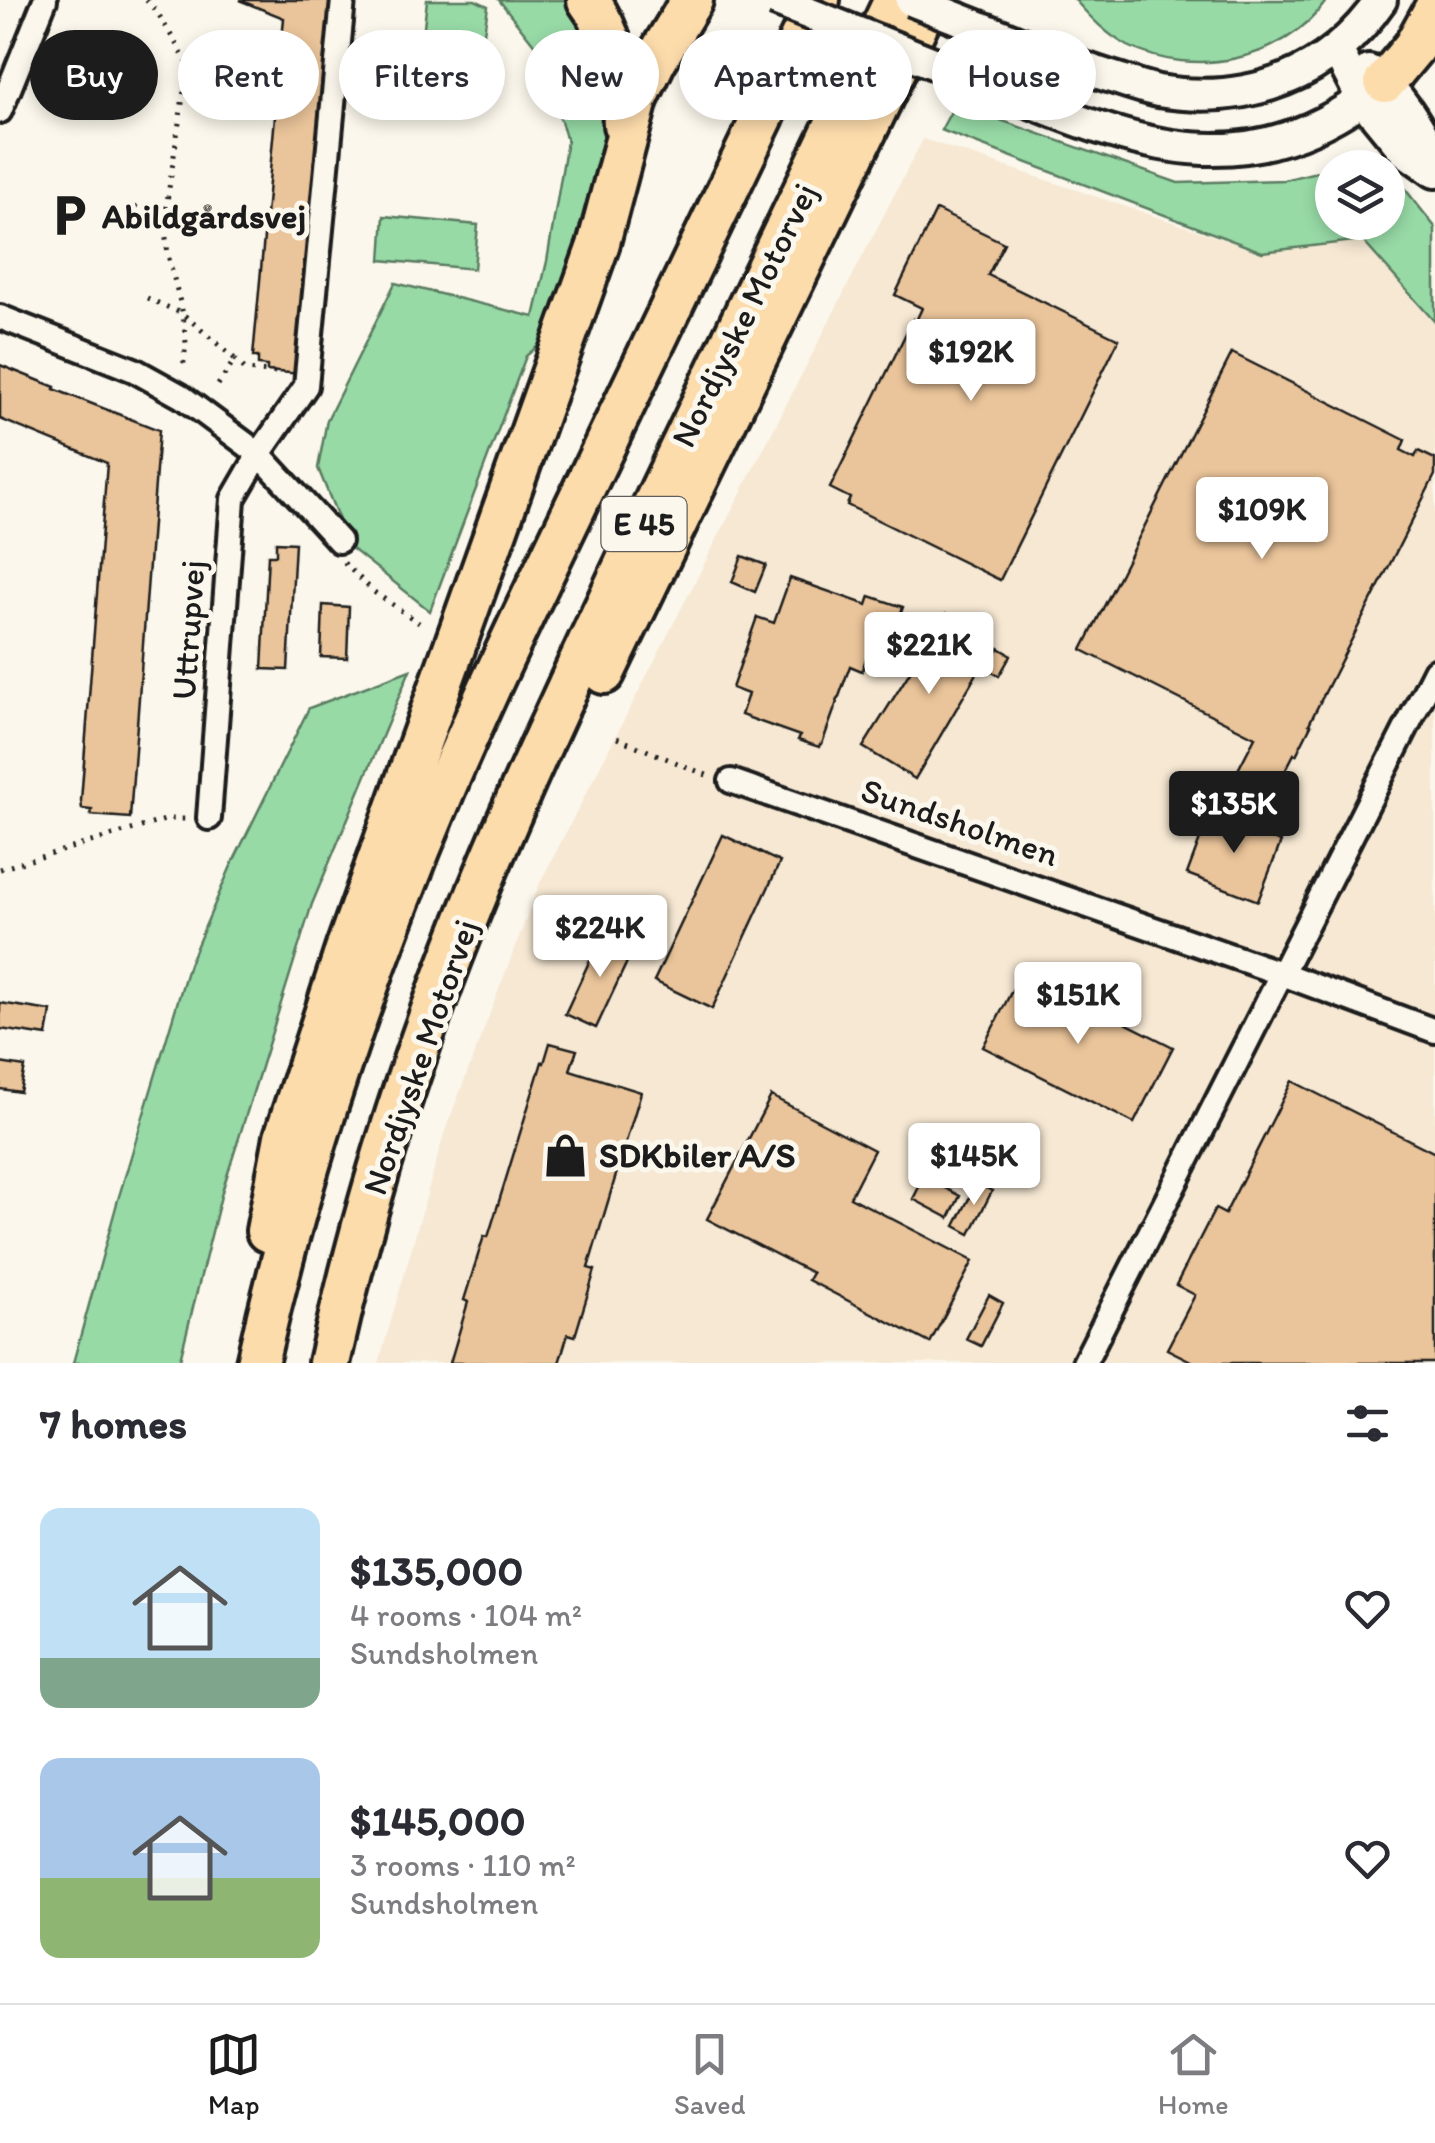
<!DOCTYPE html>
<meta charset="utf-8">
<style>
body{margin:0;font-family:Itim,sans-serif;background:#f7f7f7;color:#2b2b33;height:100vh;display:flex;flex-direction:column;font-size:38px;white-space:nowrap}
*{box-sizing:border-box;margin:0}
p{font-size:32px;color:#7c7c81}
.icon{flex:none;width:55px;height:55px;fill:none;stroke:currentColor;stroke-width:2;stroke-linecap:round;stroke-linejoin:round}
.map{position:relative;height:1363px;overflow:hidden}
.details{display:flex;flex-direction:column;background:#fff;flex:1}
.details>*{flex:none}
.hud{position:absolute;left:30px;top:30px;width:1375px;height:90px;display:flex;gap:20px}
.tools{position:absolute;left:1315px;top:150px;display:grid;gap:20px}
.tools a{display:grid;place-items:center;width:90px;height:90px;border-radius:50%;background:#fff;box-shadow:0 5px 15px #0003;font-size:50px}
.price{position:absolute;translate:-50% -85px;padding:0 22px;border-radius:10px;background:#fff;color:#222;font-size:32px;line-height:65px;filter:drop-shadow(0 2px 5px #0008)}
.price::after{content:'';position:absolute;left:50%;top:60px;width:30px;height:22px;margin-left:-15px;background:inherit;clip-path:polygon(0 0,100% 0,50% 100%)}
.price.current{background:#1c1c1c;color:#fff}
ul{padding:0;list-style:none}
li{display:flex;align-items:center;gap:30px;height:250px;padding:0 40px}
li span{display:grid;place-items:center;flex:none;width:280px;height:200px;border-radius:20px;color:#555}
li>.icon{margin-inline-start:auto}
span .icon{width:120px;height:120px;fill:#fffc;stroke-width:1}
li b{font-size:42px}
h2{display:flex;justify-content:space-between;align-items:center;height:120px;padding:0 40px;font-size:42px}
.chip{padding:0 35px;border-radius:45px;background:#fff;box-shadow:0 5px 15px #0003;font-size:35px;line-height:90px}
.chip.current{background:#1c1c1c;color:#fff}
.tabs{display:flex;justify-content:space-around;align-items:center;height:140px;border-top:2px solid #e1e1e2;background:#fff;font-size:28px;color:#7c7c81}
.tabs a{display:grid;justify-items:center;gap:5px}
.tabs .current{color:#1c1c1c}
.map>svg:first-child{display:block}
</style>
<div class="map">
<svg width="1435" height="1363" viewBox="0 0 1435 1363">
<rect width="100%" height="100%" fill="#fbf7ec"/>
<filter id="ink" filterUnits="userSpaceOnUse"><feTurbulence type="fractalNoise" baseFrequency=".01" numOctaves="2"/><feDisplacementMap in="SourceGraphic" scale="20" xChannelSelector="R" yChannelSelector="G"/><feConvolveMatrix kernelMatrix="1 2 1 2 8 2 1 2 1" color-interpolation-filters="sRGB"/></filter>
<g filter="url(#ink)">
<path fill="#f6e8d3" d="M923,139l339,113 100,-12 73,82v1041h-1056l66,-232 94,-246z"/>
<g fill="#97daa6" stroke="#5a7b61" stroke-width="2.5">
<path d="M427,0h48l13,6 -7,47 -38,32 -25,-5z"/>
<path d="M499,0h66l14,16 23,48 6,58 -9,75 -54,143 -19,16 -96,255 -80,-64 -32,-79 9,-48 68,-137 139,34 13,-56 20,-120 -27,-89z"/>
<path d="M1075,0h252c-43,62 -134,78 -199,46 -21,-11 -37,-28 -53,-46z"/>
<path d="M955,104l223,79 106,-3 48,-12v54h56v-54l-54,-1 45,-11 56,71v95l-73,-82 -100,12 -321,-122z"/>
<path d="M384,216l94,9 -4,44 -93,-9z"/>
<path d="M410,670l-98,234 -90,288 -43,171h-106l44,-160 72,-239 42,-98 78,-158z"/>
</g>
<g fill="#eac49a" stroke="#1c1c1c" stroke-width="2.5">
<path d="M239,0h96l-34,374 -34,-3v-5l-9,-1v-8h-5l31,-339z"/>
<path d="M100,63l16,6 -7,15 -15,-6z"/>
<path d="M936,210l68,33 -16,32 131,64 -119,241 -153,-75 3,-7 -20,-10 83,-169 3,2 6,-13 -27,-13z"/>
<path d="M1232,353l173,87 -4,10 14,7 3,-6 17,8v16l-126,249 2,1 -15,30 -2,-1 -30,58 -38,-19 29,-56 -173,-87z"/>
<path d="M0,365l55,22 -1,2 105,41 -29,388 -39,-3 1,-5 -10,-1 -1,-8 26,-338 -107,-44z"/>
<path d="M276,542l19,1 -7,127 -26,-1 6,-114h8z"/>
<path d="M742,556l24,9 -11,27 -23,-10z"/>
<path d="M790,578l77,27 3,-9 33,11 -13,36 -3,-1 -8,22 -13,-5 -4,12 -12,-5 -28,78h-2l-1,3 -21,-7 2,-4 -59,-21 7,-21 -16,-6 25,-71 17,6z"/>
<path d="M323,605l26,2 -2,51 -26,-1z"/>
<path d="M946,614l49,29 -80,136 -52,-32z"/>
<path d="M999,648l12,7 -12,21 -13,-8z"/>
<path d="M1211,810l38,14 -2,6 34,12 -23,59 -71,-27z"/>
<path d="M723,835l57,27 -68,147 -58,-28z"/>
<path d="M603,932l31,15 -38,81 -31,-14z"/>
<path d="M1022,971l151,76 -39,76 -151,-76z"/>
<path d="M0,1003l51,8 -4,25 -47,-7z"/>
<path d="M550,1043l27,7 -7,20 71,22 -53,176 7,2 -20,66 -7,-2 -9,29h-109l18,-61 -4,-2 20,-64 4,1 54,-175 2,1z"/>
<path d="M0,1063l25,4 -5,25 -20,-3z"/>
<path d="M1292,1081l143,72v210h-240l-28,-14 28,-54 -19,-10 39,-76 10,5z"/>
<path d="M771,1096l103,54 -24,47 123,64 -43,82 -122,-63 4,-7 -105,-54z"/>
<path d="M924,1177l36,19 -11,22 -36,-19z"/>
<path d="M977,1183l15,8 -22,43 -15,-8z"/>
<path d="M989,1295l14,8 -22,43 -15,-7z"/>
</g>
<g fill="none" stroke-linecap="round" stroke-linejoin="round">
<defs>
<g id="street">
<path d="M0,111l45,-111"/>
<path d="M0,317l134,53 47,26 78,58 80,87"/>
<path d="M731,781l549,192 155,58"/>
<path d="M209,818l24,-319 26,-45 47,-68 37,-386"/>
<path d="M1084,1363l351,-692"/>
</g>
<g id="secondary">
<path d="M1005,37c38,16 76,31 116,43 12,4 25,8 37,11 91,15 171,-15 223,-91"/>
<path d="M1337,50l26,50 41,50 31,22"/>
<path d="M1369,71c30,20 50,56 66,88"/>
<path d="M986,84c146,60 260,111 399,-2"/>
</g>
<g id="highway">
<path d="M588,0c27,36 35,81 36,125"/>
<path d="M1385,82l29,-35 21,-38"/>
<path d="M604,673l325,-673"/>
<path d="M267,1231l18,-94 62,-190 251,-701 39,-147 18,-38 37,-61"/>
<path d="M257,1363c44,-195 109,-388 187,-573 52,-122 112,-242 169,-362 69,-142 137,-285 206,-428"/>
<path d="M329,1363c23,-103 51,-205 86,-305 62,-181 144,-354 226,-527 84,-177 169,-354 254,-531"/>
</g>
</defs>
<use href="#street" stroke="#1c1c1c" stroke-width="30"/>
<use href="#secondary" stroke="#1c1c1c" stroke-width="38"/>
<use href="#highway" stroke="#1c1c1c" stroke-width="48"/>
<g stroke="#1c1c1c" stroke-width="5" stroke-dasharray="2.5 8" stroke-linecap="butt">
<path d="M146,0l10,10 32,54 -24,157 4,34 15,59 3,29 -3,27"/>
<path d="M135,207l29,14"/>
<path d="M147,298l36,16 52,45 -21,32"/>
<path d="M235,359l11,11 36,3"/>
<path d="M344,563l30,29 45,31"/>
<path d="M617,738l92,38"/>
<path d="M0,869l168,-50h18"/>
</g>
<use href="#street" stroke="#fbf7ec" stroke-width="22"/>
<use href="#secondary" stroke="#fbf7ec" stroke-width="30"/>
<use href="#highway" stroke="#fddcac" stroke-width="40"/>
<defs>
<g id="secondary-bridge">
<path d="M775,0l211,84"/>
<path d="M911,0l94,37"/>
</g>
</defs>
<use href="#secondary-bridge" stroke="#1c1c1c" stroke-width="38" stroke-linecap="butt"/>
<use href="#secondary-bridge" stroke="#fbf7ec" stroke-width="30"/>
</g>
</g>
<defs>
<symbol id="parking-bare" viewBox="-9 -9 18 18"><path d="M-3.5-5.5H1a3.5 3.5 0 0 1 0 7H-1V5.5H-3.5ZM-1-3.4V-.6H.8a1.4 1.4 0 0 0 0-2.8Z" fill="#1c1c1c" stroke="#fbf7ec" stroke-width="2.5" paint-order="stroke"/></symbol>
<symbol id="shop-bare" viewBox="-9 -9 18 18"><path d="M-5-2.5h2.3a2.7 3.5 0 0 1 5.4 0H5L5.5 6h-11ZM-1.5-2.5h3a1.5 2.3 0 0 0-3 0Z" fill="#1c1c1c" stroke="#fbf7ec" stroke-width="2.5" paint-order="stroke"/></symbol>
</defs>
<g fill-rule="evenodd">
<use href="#parking-bare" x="38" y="184" width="63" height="63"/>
<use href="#shop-bare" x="534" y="1124" width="63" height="63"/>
</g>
<g text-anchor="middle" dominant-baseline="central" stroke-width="10" stroke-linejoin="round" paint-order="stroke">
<rect fill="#fbf7ec" stroke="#5f5e5a" stroke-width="2.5" x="601.5" y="497" width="85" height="54" rx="8"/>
<g font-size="32" font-weight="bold" fill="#1c1c1c">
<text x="644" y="524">E 45</text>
</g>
<g font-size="35" font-weight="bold" fill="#1c1c1c" stroke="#fbf7ec" text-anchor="start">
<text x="102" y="216">Abildgårdsvej</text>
<text x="599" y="1155">SDKbiler A/S</text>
</g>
<g font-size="35" fill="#1c1c1c" stroke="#fbf7ec">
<text transform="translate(744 315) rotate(-64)">Nordjyske Motorvej</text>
<text transform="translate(188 630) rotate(-86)">Uttrupvej</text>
<text transform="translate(960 822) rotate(19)">Sundsholmen</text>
<text transform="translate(420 1057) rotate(-71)">Nordjyske Motorvej</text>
</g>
</g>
</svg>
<div class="tools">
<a><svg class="icon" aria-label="layers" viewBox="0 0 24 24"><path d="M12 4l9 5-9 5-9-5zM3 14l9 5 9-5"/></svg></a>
</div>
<b class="price" style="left:971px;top:404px">$192K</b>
<b class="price" style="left:1262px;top:562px">$109K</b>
<b class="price" style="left:929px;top:697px">$221K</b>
<b class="price current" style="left:1234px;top:856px">$135K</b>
<b class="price" style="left:600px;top:980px">$224K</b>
<b class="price" style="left:1078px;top:1047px">$151K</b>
<b class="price" style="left:974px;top:1208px">$145K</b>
<div class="hud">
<a class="chip current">Buy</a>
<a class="chip">Rent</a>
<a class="chip">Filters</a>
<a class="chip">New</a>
<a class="chip">Apartment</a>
<a class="chip">House</a>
</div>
</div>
<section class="details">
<h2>7 homes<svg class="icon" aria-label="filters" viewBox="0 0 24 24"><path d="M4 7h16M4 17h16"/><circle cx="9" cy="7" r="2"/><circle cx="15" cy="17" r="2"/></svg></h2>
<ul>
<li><span style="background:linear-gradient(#bfe0f5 75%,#7fa58c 0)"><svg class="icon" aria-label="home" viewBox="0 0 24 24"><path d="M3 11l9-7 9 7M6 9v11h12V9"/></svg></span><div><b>$135,000</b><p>4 rooms · 104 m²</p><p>Sundsholmen</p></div><svg class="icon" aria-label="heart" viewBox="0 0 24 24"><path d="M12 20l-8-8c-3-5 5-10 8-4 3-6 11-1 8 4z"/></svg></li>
<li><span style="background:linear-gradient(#a9c7e8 60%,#8fb573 0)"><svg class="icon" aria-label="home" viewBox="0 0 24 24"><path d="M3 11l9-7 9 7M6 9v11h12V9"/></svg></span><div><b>$145,000</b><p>3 rooms · 110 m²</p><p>Sundsholmen</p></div><svg class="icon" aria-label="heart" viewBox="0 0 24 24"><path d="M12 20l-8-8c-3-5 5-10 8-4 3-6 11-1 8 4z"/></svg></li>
</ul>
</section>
<nav class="tabs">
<a class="current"><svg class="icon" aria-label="map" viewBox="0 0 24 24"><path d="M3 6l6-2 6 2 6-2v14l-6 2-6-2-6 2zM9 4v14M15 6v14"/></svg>Map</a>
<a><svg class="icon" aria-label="saved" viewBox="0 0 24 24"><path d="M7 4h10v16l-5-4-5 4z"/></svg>Saved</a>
<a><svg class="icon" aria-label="home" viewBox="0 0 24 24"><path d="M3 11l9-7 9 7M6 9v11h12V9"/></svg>Home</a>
</nav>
